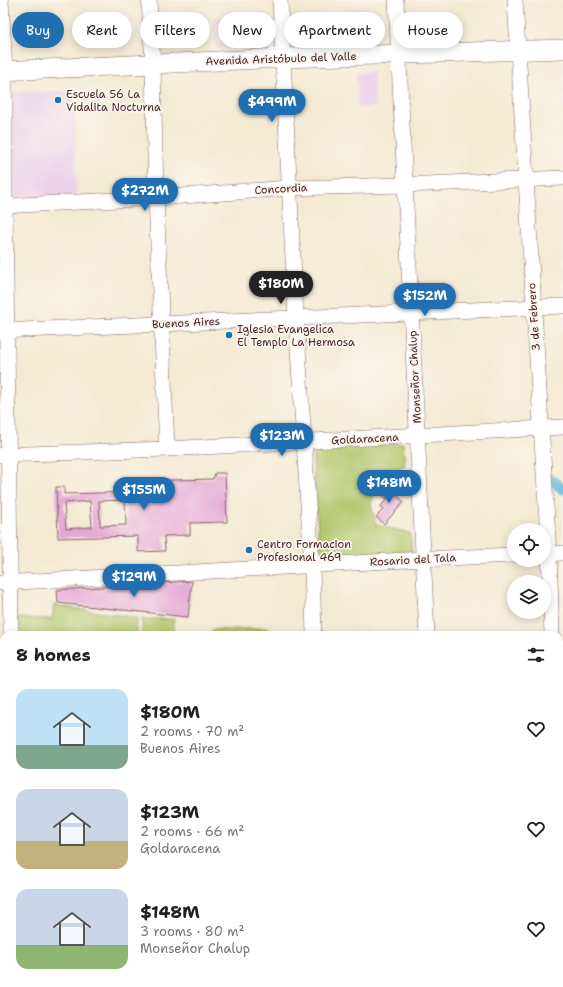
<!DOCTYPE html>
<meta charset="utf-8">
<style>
body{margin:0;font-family:"Shantell Sans",sans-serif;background:#f2f2f2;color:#202124;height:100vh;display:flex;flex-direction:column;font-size:15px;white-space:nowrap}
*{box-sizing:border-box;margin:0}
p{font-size:13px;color:#757577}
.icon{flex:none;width:22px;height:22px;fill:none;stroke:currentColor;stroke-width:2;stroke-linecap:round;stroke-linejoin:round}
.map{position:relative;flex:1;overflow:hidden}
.details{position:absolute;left:0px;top:631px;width:563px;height:356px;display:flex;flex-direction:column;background:#fff;border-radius:12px 12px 0 0;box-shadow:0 2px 10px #0003}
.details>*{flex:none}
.top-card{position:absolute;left:12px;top:12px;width:539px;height:36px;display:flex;gap:8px}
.controls{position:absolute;left:507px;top:523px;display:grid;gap:8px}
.controls a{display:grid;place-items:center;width:44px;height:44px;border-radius:50%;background:#fff;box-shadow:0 2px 10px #0003;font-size:20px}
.price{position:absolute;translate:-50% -34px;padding:0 9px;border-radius:14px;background:#1f6fb2;color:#fff;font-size:13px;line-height:26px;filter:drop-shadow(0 1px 2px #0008)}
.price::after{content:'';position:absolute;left:50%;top:24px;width:12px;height:9px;margin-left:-6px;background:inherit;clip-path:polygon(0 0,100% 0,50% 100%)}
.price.on{background:#222;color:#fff}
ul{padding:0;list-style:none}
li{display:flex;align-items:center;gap:12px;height:100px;padding:0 16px}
li span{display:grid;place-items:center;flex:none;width:112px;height:80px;border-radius:12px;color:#555}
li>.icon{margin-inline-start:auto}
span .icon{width:48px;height:48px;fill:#fffc;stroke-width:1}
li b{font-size:17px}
h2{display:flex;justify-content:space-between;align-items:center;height:48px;padding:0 16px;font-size:17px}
.pill{padding:0 14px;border-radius:18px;background:#fff;box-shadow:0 2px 10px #0003;font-size:14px;line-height:36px}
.pill.on{background:#1f6fb2;color:#fff}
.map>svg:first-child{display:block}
</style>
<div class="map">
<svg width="563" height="987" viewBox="0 0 563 987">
<rect width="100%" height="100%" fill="#fbf7ec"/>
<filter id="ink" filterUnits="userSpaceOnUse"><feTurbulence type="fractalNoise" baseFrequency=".025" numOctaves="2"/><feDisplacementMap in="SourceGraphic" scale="8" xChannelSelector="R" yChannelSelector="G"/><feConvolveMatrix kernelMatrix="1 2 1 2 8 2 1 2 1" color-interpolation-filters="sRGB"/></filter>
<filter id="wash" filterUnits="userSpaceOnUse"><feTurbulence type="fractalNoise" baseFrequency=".012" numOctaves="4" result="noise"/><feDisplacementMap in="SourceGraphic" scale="16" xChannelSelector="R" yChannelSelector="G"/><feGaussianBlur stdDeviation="0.9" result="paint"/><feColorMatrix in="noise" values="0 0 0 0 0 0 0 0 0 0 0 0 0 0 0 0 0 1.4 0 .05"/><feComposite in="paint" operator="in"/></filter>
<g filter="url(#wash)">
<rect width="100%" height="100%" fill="#f4ead3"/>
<g fill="#ecd1ea">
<rect x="351" y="8" width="17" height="34"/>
<path d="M262,13l3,32 -50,4 -3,-32z"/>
<path d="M373,72l2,35 -17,1 -2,-35z"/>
<path d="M75,91l1,105 -64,1 -1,-105z"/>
</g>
<g fill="#b0c569" stroke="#7d724a">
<path d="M403,443l2,22 -27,13 -7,27 5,20 34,8 2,20 -92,3 -8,-108z"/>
<path d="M54,605l83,13v17h-120l-1,-17 36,1z"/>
<rect x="142" y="619" width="32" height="16"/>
<path d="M269,628v7h-56l-1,-5z"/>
</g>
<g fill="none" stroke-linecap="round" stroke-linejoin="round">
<path stroke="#64b4df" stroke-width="11" d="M551,480l12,9"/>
</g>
<g id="blocks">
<g fill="#e5a8d6" fill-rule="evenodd">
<path d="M215,473h10l2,49 -37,1v12l-26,1 1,15 -27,1v-16l-80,2 -2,-51h8v7l73,-2 -1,-11 77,-2zM125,500l1,25 -26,1 -1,-25zM90,501l2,26 -26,2 -2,-26z"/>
<path d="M384,484l20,18 -20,22 -8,-7 8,-8 -3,-3 6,-7 -9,-8z"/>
<path d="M192,581l-4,36 -130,-14 -1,-13z"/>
</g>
</g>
</g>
<g filter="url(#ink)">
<use href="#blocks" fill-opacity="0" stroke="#866666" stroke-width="1"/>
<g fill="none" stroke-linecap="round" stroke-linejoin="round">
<defs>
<g id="minor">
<path d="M1,0l4,71v135l6,429"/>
<path d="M149,0l4,64 3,134 11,251"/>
<path d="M280,0l16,318 16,248 2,69"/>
<path d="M396,0l31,635"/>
<path d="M515,0l34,554 3,81"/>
<path d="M0,206l156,-8 133,-10 116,-3 158,-7"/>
<path d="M0,331l563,-25"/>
<path d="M0,455l167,-6 396,-22"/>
<path d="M544,554l19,-1"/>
<path d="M1,583l423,-24 90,-4"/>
<path d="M559,810h4"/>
<path d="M559,934h4"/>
<path d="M0,971h4"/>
<path d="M81,983v4"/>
<path d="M205,983v4"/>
<path d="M338,983l1,4"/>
<path d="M467,983v4"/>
</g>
<g id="major">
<path d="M0,71l283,-13 280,-9"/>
<path d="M559,672h4"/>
<path d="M0,688h4"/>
<path d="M559,693h4"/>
<path d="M0,712h4"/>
</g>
</defs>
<use href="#minor" stroke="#866666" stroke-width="16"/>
<use href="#major" stroke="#866666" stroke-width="20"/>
<use href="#minor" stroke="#fff" stroke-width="15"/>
<use href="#major" stroke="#fff" stroke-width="19"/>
</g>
</g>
<g fill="#1f6fb2" stroke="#fbf7ec" stroke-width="1.5">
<circle cx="58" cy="100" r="4"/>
<circle cx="229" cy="335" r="4"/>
<circle cx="249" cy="550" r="4"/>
</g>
<g text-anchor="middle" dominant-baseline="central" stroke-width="3.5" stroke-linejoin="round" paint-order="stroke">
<g font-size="11" fill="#4a1f2b" stroke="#fbf7ec">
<text transform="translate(281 59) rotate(-2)">Avenida Aristóbulo del Valle</text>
<text transform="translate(281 189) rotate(-3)">Concordia</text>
<text transform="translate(534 317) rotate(-94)">3 de Febrero</text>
<text transform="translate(186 323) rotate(-3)">Buenos Aires</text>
<text transform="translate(415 377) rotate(-93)">Monseñor Chalup</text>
<text transform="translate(365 439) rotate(-3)">Goldaracena</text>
<text transform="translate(413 560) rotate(-3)">Rosario del Tala</text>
</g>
<g font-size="11" fill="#4a1f2b" stroke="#fbf7ec" text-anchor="start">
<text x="66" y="94">Escuela 56 La<tspan x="66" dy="13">Vidalita Nocturna</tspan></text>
<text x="237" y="329">Iglesia Evangelica<tspan x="237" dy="13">El Templo La Hermosa</tspan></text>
<text x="257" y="544">Centro Formacion<tspan x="257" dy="13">Profesional 469</tspan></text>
</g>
</g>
</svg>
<div class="controls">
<a><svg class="icon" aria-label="locate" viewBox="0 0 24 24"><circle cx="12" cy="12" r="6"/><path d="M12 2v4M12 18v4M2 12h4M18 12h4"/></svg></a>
<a><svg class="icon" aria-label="layers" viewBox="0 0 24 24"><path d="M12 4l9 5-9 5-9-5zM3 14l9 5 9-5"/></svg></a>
</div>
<b class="price" style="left:272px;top:123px">$499M</b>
<b class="price" style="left:145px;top:212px">$272M</b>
<b class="price on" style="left:281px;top:305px">$180M</b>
<b class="price" style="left:425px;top:317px">$152M</b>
<b class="price" style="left:282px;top:457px">$123M</b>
<b class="price" style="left:389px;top:504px">$148M</b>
<b class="price" style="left:144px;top:511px">$155M</b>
<b class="price" style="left:134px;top:598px">$129M</b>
<div class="top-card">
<a class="pill on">Buy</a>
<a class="pill">Rent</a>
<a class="pill">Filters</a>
<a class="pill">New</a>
<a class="pill">Apartment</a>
<a class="pill">House</a>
</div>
<section class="details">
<h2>8 homes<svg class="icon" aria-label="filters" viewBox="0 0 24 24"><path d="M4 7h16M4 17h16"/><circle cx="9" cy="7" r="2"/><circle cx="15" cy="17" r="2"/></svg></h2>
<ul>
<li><span style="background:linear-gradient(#bfe0f5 70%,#7fa58c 0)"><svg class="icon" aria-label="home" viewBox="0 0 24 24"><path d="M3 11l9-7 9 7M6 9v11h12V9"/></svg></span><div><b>$180M</b><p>2 rooms · 70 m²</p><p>Buenos Aires</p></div><svg class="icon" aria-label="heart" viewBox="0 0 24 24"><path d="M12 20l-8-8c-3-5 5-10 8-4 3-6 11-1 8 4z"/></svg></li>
<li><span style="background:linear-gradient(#c9d6e8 65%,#c2b280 0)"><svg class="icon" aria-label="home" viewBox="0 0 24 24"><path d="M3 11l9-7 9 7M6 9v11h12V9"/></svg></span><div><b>$123M</b><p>2 rooms · 66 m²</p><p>Goldaracena</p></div><svg class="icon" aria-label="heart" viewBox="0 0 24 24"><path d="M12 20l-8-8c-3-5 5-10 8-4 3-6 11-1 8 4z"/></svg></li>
<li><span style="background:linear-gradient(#c9d6e8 70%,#8fb573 0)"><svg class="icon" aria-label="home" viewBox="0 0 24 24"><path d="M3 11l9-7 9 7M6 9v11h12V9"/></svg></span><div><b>$148M</b><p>3 rooms · 80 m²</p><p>Monseñor Chalup</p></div><svg class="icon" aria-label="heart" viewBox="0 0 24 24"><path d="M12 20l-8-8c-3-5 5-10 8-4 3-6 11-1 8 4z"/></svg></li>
</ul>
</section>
</div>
